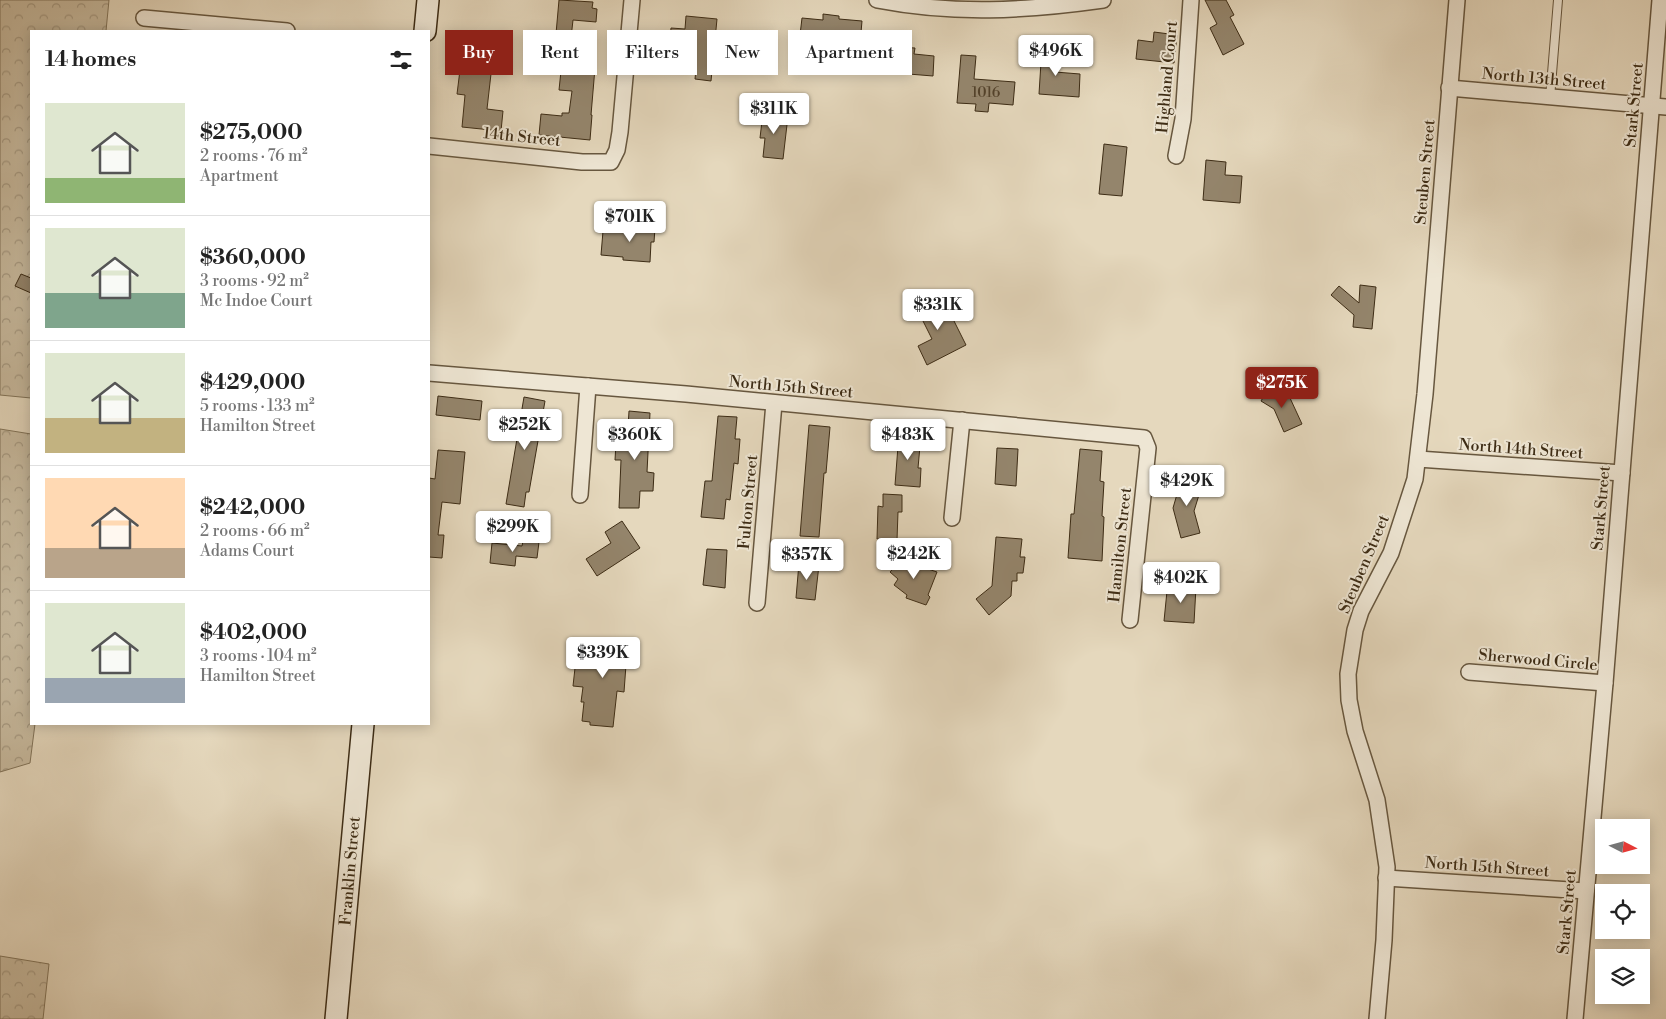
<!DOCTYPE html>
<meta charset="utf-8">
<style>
body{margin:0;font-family:"Libre Bodoni",serif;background:#f6f6f6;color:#222;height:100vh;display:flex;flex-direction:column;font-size:19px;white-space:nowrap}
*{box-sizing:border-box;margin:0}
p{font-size:16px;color:#767676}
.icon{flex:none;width:28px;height:28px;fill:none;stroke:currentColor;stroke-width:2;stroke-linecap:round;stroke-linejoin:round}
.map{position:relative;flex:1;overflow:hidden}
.panel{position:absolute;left:30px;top:30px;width:400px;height:695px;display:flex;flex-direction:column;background:#fff;border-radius:0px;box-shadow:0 2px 12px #0003}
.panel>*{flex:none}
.hud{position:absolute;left:445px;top:30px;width:475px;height:45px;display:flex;gap:10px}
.needle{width:32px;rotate:96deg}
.buttons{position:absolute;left:1595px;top:819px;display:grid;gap:10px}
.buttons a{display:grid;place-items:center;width:55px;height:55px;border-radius:0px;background:#fff;box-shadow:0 2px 12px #0003;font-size:25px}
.price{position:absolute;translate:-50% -42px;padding:0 11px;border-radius:5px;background:#fff;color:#222;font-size:16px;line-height:32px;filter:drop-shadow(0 1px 2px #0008)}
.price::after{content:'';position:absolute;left:50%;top:30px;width:15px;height:11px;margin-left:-8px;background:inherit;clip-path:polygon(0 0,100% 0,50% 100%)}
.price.active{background:#8f2418;color:#fff}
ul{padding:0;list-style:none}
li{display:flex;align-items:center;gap:15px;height:125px;padding:0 15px}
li+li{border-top:1px solid #e0e0e0}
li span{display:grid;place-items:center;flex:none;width:140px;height:100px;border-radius:0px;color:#555}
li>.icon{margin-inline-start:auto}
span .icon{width:60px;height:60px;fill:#fffc;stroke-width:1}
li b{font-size:21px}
h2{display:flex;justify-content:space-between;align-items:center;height:60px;padding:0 15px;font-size:21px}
.chip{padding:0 18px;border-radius:0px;background:#fff;box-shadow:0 2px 12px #0003;font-size:18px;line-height:45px}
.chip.active{background:#8f2418;color:#fff}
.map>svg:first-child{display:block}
</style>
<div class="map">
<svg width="1666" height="1019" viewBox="0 0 1666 1019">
<defs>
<pattern id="forest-crowns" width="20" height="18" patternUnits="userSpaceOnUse" patternTransform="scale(1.25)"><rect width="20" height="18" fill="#c8bba0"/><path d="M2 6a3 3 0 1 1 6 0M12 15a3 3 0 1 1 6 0" fill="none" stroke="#a49881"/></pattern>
</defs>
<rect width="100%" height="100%" fill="#e5d8bd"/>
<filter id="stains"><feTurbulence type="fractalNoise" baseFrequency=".004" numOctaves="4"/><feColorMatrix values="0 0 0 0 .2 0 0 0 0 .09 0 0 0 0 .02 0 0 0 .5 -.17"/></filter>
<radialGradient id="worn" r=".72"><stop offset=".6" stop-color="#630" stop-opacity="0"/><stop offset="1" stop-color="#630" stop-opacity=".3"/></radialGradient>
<g fill="url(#forest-crowns)" stroke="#82745a">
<path d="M0,0h109l-3,31h-75v367l-31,-3z"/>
<path d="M0,429l31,5v290h4l-5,39 -30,9z"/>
<path d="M0,956l49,8 -6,55h-43z"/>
</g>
<g fill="#94856c" stroke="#3d2c15">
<path d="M559,0l34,2 -1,6 5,1 -1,13 -23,-2 -3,27 -15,-2z"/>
<path d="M1205,0h21l8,15 -4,2 14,27 -21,11 -13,-27 7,-4z"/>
<path d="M823,14l16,2v3l23,2 -2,23 -17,-2 -1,7 -16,-2 1,-9 -27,-3 2,-17 21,2z"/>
<path d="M686,16l31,3 -6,62 -16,-2 1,-10 -3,-1 3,-25 -26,-2 1,-13 14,1z"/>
<path d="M1154,32l23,3 -3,28 -38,-4 2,-19 15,2z"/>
<path d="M1042,46l15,1 -2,25 25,2 -1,23 -40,-3z"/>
<path d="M896,47l19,1 -1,6 20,2 -1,20 -49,-4 1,-9 -6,-1 1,-13 15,2z"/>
<path d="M571,54l25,2 -5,59h1l-2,25 -51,-5 2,-21 21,2v-3h7l3,-22 -13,-1 2,-19 8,1z"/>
<path d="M961,55l15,1 -2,23 41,3 -2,23 -24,-2 -1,9 -13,-1 1,-7 -19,-1z"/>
<path d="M461,62l31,3 -5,44 16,2 -2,20 -39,-4 3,-32 -8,-1z"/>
<path d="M767,112l16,1v2l5,1 -5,43 -20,-2 2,-19h-5l2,-17h4z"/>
<path d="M1104,144l23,3 -5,49 -23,-2z"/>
<path d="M1206,160l20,2 -1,13 17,1 -2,27 -37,-3z"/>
<path d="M635,219l16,2v7h4l-1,14h-3l-1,20 -27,-2v-3l-22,-2 2,-24 31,2z"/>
<path d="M21,274l10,4v15l-16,-7z"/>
<path d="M1360,285l16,2 -4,42 -19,-2 1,-12 -23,-20 8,-9 20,17z"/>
<path d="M930,293l10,20 8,-4 18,36 -39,20 -9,-19 14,-7 -19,-38z"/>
<path d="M1270,386l20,12 12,26 -18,8 -10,-23 -13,-8z"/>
<path d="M438,396l44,5 -2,19 -44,-5z"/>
<path d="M524,397l21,4 -16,91h-3l-2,15 -18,-3z"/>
<path d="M629,411l21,2 -3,59 7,1 -1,18h-13l-1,17h-20l2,-48h-6l1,-17 11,1z"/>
<path d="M718,416l19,1 -2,22h5l-2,25 -4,-1 -4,37 -4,-1 -2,20 -23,-2 4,-36h7z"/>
<path d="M809,425l21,2 -4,46h-2l-5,64 -19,-1z"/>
<path d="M899,433l22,2 -3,33h3l-1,19 -25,-2z"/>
<path d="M997,448l21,1 -2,37 -21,-2z"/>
<path d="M1080,449l22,2 -2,30 4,1 -2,34 2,1 -2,44 -34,-3 3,-44h3z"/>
<path d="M438,450l27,2 -5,52 -18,-2 -4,33h6l-2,23 -13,-1v-79l6,1z"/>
<path d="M1182,477l21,5 -9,29 6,22 -19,5 -8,-30z"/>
<path d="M883,494l19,1v17h-4l-1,28 -20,-1 1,-33 5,1z"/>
<path d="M622,521l18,27 -43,28 -11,-17 25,-16 -6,-11z"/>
<path d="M996,537l26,2 -2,18h5l-2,16h-6v8h-5l-1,15 -22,19 -13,-16 16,-13z"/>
<path d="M523,541l16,1 -2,16 -21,-2 -1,10 -25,-3 2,-20 30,3z"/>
<path d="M707,549l20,1 -2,38 -22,-3z"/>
<path d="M907,554l12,12 18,6 -9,23 2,2 -4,8 -20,-7 1,-3 -13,-10 4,-6 -8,-7z"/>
<path d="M799,563l20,2 -4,35 -19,-2z"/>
<path d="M1171,585l25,2 -2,36 -30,-2 3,-30h3z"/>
<path d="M603,638l35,3 -3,25 -9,-1 -2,27 -7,-1 -4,36 -23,-2v-3l-8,-1 2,-19h-3l2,-15 -10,-1 4,-36 25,2z"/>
</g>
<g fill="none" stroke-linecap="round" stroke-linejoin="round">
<defs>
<path id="lane" d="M1550,98l8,-98"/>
<g id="street">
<path d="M877,0c78,15 147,11 226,0"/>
<path d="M144,18l143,13"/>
<path d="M1449,88l217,19"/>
<path d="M429,146l153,16h29l6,-12 3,-18 12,-132"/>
<path d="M1176,156l7,-37 8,-119"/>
<path d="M429,373l257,21 458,44 4,10 -18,172"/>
<path d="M1418,459l204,14"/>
<path d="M580,495l8,-109"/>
<path d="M952,518l10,-98"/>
<path d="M757,603l17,-200"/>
<path d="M1469,672l136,11"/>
<path d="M1386,878l200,13"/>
<path d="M1377,1019l7,-79 3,-73 -10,-67 -22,-69 -6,-31 -1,-26 7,-44 6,-19 30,-58 24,-74 10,-85 32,-394"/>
<path d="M1575,1019l30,-336 55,-683"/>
</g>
<g id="secondary">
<path d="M425,31l3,-31"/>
<path d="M336,1019l27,-295"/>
</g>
</defs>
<use href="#lane" stroke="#67573f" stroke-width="10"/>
<use href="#street" stroke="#67573f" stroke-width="18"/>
<use href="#secondary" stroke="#3d2c15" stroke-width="24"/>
<use href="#lane" stroke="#eee6d4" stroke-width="8"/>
<use href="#street" stroke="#eee6d4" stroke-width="15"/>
<use href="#secondary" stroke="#eee6d4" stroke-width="21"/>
</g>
<g text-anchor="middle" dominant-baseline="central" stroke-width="4" stroke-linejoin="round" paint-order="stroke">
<g font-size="14" fill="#53422b">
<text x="986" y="93">1016</text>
</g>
<g font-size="16" fill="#3d2c15" stroke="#eee6d4">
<text transform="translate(1167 77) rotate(-85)">Highland Court</text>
<text transform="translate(1544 79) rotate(5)">North 13th Street</text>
<text transform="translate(1634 105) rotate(-85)">Stark Street</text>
<text transform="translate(522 137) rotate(6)">14th Street</text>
<text transform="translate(1425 172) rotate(-85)">Steuben Street</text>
<text transform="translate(791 387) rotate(5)">North 15th Street</text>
<text transform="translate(1521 449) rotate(4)">North 14th Street</text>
<text transform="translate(748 502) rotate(-85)">Fulton Street</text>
<text transform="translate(1601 508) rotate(-85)">Stark Street</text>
<text transform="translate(1120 545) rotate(-84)">Hamilton Street</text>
<text transform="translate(1364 564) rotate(-67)">Steuben Street</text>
<text transform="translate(1538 660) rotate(5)">Sherwood Circle</text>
<text transform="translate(1487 867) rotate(4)">North 15th Street</text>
<text transform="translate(350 871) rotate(-85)">Franklin Street</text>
<text transform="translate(1567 912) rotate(-85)">Stark Street</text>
</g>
</g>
<rect width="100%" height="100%" filter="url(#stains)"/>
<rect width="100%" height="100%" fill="url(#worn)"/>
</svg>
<div class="buttons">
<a><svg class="needle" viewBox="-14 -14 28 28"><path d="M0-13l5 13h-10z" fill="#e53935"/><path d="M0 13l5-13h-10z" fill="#767676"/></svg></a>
<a><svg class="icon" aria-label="locate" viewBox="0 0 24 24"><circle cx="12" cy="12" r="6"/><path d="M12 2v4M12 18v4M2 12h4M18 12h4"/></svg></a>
<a><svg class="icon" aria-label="layers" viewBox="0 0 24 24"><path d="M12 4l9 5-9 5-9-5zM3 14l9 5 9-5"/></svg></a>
</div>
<b class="price" style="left:1056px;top:77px">$496K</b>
<b class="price" style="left:774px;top:135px">$311K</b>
<b class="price" style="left:630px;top:243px">$701K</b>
<b class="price" style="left:938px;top:331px">$331K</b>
<b class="price active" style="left:1282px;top:409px">$275K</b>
<b class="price" style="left:525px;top:451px">$252K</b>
<b class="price" style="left:635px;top:461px">$360K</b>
<b class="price" style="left:908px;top:461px">$483K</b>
<b class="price" style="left:1187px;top:507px">$429K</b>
<b class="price" style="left:513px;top:553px">$299K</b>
<b class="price" style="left:914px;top:580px">$242K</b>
<b class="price" style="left:807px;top:581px">$357K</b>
<b class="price" style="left:1181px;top:604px">$402K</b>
<b class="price" style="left:603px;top:679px">$339K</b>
<div class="hud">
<a class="chip active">Buy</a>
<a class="chip">Rent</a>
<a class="chip">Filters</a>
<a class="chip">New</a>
<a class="chip">Apartment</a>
</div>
<section class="panel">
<h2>14 homes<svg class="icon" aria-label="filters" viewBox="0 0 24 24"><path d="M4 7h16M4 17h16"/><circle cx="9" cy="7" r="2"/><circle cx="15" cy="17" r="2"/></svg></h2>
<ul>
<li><span style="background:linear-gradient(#dfe7d0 75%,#8fb573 0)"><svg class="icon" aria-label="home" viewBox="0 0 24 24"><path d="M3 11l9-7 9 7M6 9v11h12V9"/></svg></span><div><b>$275,000</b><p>2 rooms · 76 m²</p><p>Apartment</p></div></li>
<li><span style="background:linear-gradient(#dfe7d0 65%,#7fa58c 0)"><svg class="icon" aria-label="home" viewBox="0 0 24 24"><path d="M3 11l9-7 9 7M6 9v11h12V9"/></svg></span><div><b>$360,000</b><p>3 rooms · 92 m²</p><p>Mc Indoe Court</p></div></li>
<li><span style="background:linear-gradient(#dfe7d0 65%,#c2b280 0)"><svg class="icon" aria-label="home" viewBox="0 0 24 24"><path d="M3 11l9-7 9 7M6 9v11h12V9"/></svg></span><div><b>$429,000</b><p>5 rooms · 133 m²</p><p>Hamilton Street</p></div></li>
<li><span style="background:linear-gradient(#ffd9b3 70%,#b9a48a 0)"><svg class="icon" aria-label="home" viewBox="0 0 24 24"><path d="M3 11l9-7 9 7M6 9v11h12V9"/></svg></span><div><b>$242,000</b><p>2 rooms · 66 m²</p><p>Adams Court</p></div></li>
<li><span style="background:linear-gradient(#dfe7d0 75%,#9aa5b1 0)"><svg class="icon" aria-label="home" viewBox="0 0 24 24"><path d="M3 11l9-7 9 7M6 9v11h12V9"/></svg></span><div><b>$402,000</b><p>3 rooms · 104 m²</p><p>Hamilton Street</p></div></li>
</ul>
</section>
</div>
